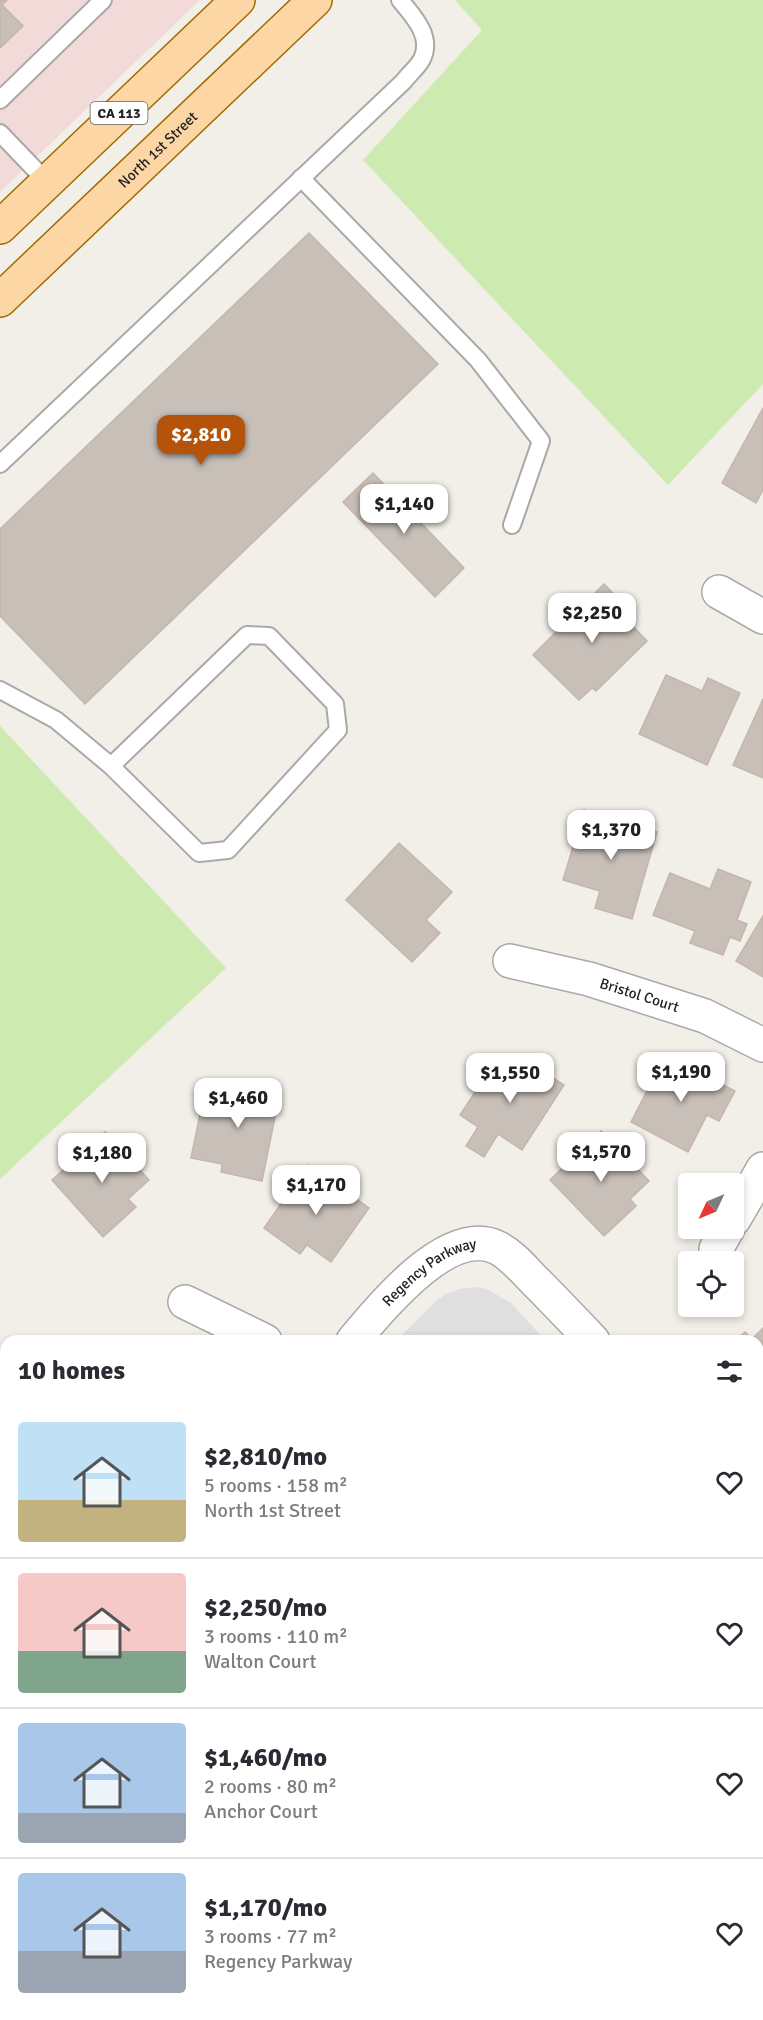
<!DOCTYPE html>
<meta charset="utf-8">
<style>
body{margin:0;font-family:Signika,sans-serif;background:#f2f2f3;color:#2b2b33;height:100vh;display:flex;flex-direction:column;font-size:22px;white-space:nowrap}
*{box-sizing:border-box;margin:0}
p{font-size:20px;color:#7c7c81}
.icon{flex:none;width:33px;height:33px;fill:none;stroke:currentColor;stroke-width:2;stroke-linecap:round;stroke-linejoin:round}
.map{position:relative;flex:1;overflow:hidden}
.side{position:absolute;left:0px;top:1335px;width:764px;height:686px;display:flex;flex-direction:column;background:#fff;border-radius:18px 18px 0 0;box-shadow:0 3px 9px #0003}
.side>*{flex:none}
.needle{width:39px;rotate:226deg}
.fabs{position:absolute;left:678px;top:1173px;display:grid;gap:12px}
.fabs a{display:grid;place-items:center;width:66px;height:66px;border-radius:6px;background:#fff;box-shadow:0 3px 9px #0003;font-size:30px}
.price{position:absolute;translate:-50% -51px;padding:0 14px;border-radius:12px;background:#fff;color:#222;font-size:20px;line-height:39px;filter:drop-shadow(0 2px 3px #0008)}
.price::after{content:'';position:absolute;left:50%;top:36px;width:18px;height:14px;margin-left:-9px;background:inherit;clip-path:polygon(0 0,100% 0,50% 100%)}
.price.current{background:#b45309;color:#fff}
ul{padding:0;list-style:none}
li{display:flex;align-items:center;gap:18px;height:150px;padding:0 18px}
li+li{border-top:2px solid #e1e1e2}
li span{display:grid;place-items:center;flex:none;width:168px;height:120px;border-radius:6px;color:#555}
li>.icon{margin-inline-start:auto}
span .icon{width:72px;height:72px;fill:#fffc;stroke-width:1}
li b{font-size:26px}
h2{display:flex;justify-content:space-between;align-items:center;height:72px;padding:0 18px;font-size:26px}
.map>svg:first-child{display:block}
</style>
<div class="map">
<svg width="763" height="2020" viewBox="0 0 763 2020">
<rect width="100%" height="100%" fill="#f2efe9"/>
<g fill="#e0dfdf">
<path d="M477,1287l12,3 22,13 35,38h-150l39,-39 11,-8 13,-5z"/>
<path d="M758,1562l5,3v236l-5,2z"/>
<path d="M763,1851v169h-273l6,-6h262v-161z"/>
<path d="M6,1971v43h224l7,6h-237v-44z"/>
<path d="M314,2015h112l-6,5h-98z"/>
</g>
<path fill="#f2dad9" d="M0,0h200l-200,192z"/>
<g fill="#cdebb0">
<path d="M455,0h308v384l-95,101 -305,-325 119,-130z"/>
<path d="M0,726l226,242 -226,211z"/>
</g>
<g fill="#c7bfb8" stroke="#c4b6ab" stroke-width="1.5">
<path d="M0,0h7l-5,5 21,21 -23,22z"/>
<path d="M309,233l129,131 -353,340 -85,-88v-87z"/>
<path d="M763,408v82l-7,13 -34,-20z"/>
<path d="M373,473l91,95 -29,29 -92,-95z"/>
<path d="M604,584l30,31 -6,6 19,20 -51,50 -4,-3 -13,12 -46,-45z"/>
<path d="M666,675l36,16 6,-13 32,15 -33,72 -68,-31z"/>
<path d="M763,699v79l-30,-13z"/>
<path d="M584,810l73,22 -25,87 -37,-11 5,-17 -37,-11z"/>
<path d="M399,843l53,49 -26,28 14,13 -28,29 -66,-62z"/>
<path d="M718,869l33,13 -14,38 10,4 -7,17 -10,-4 -7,18 -33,-12 5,-12 -42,-16 17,-42 40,16z"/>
<path d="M763,916v61l-27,-16z"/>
<path d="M666,1054l69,37 -16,30 -12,-6 -19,37 -57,-30z"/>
<path d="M498,1057l20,12 6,-10 40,26 -42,65 -24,-16 -14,23 -18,-11 12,-19 -18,-12z"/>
<path d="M242,1080l39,8 -19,93 -41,-9 1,-8 -31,-6 14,-68 33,7z"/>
<path d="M601,1131l48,50 -19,18 6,7 -32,30 -54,-56z"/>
<path d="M105,1132l44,48 -21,19 8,8 -33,30 -51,-57z"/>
<path d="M308,1165l61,43 -38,54 -24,-17 -7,9 -36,-26z"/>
<path d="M763,1328v87l-5,-6v-68h-23l10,-9 7,7z"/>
<path d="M0,1483l6,7v7l-6,6z"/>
<path d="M0,1519l6,7v47l-6,5z"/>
<path d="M6,1602v62l-6,-7v-6l4,-4 -4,-4v-35z"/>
<path d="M763,1681v78l-5,3v-78z"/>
<path d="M763,1889v87l-5,3v-87z"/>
<path d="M14,2014h47l6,6h-47z"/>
<path d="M104,2014h16l-6,6h-4z"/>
<path d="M547,2014h5l5,6h-15z"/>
<path d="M581,2014h14l6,6h-26z"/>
<path d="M653,2014h27l-7,6h-16z"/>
</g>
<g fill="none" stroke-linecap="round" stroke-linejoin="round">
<defs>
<g id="service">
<path d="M0,100l103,-100"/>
<path d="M0,133l47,49"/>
<path d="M301,178l177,182 63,81 -29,84"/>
<path d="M0,464l404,-383c5,-7 14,-14 18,-22 11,-23 -9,-43 -22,-59"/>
<path d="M0,690l56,30 55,46 88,87 29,-3 110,-120 -3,-26 -66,-68 -22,-1 -136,131"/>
</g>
<g id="minor">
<path d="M719,592l44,25"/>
<path id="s1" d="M510,961l79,18 116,37 58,29"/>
<path d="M734,1219l29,-50"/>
<path d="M716,1249l12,-21"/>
<path d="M185,1302l80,39"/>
<path id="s2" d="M353,1341c27,-33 96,-118 145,-93 15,8 26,22 38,34 19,19 38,39 57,59"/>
<path d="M758,1505l5,3"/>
<path d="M0,1742l6,7"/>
<path d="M758,1831l5,-2"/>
<path d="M0,1930l6,-6"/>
<path d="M269,2014l7,6"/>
<path d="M456,2020l6,-6"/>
</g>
<g id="primary">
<path d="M0,227l238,-227"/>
<path id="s3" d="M0,300l315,-300"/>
</g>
</defs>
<use href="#service" stroke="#a9a9a9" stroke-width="20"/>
<use href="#minor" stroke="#a9a9a9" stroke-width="36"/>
<use href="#primary" stroke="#a06b00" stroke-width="36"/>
<use href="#service" stroke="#fff" stroke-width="16"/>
<use href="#minor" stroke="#fff" stroke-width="33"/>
<use href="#primary" stroke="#fcd6a4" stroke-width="33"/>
</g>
<g text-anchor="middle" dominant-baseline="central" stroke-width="6" stroke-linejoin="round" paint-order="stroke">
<rect fill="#fff" stroke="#646464" stroke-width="1.5" x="90.5" y="102" width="57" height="22" rx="4.5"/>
<g font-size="14" font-weight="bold" fill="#222">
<text x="119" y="113">CA 113</text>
</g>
<g font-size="15" fill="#222" stroke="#fff">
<text stroke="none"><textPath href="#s3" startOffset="218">North 1st Street</textPath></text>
<text stroke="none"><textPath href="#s1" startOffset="134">Bristol Court</textPath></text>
<text stroke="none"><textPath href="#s2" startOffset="105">Regency Parkway</textPath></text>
</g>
</g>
</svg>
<div class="fabs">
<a><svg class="needle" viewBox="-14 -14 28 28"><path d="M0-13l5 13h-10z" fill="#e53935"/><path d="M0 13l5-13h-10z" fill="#7c7c81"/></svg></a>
<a><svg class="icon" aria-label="locate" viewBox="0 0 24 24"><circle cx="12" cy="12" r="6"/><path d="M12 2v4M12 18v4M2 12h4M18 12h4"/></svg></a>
</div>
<b class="price current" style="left:201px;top:466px">$2,810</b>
<b class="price" style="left:404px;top:535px">$1,140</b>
<b class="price" style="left:592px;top:644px">$2,250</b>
<b class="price" style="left:611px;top:861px">$1,370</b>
<b class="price" style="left:681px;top:1103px">$1,190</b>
<b class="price" style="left:510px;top:1104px">$1,550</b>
<b class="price" style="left:238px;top:1129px">$1,460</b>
<b class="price" style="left:601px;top:1183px">$1,570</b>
<b class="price" style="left:102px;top:1184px">$1,180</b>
<b class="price" style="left:316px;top:1216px">$1,170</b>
<section class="side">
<h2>10 homes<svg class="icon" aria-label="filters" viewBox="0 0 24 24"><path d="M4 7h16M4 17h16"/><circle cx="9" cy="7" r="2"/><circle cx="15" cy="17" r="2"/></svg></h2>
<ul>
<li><span style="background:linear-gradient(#bfe0f5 65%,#c2b280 0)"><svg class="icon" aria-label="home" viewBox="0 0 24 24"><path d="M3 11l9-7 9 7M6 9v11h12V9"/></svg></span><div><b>$2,810/mo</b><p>5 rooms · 158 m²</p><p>North 1st Street</p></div><svg class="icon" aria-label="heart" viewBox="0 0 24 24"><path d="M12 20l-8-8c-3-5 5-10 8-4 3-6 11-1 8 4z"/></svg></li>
<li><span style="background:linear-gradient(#f6c9c9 65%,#7fa58c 0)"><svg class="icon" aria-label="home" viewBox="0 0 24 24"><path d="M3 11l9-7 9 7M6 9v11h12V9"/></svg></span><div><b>$2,250/mo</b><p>3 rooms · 110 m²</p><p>Walton Court</p></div><svg class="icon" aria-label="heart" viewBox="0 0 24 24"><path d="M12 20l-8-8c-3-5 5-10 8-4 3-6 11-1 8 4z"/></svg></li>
<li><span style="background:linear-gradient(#a9c7e8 75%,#9aa5b1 0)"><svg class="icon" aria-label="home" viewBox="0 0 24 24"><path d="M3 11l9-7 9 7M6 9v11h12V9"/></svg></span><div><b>$1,460/mo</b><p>2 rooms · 80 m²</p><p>Anchor Court</p></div><svg class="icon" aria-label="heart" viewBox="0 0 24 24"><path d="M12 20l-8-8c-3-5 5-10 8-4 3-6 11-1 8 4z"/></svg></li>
<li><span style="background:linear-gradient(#a9c7e8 65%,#9aa5b1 0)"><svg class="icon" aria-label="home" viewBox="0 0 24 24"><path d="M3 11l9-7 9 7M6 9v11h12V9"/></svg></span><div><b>$1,170/mo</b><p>3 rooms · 77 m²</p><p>Regency Parkway</p></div><svg class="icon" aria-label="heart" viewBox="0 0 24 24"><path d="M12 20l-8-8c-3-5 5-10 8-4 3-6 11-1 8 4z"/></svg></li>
</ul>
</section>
</div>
